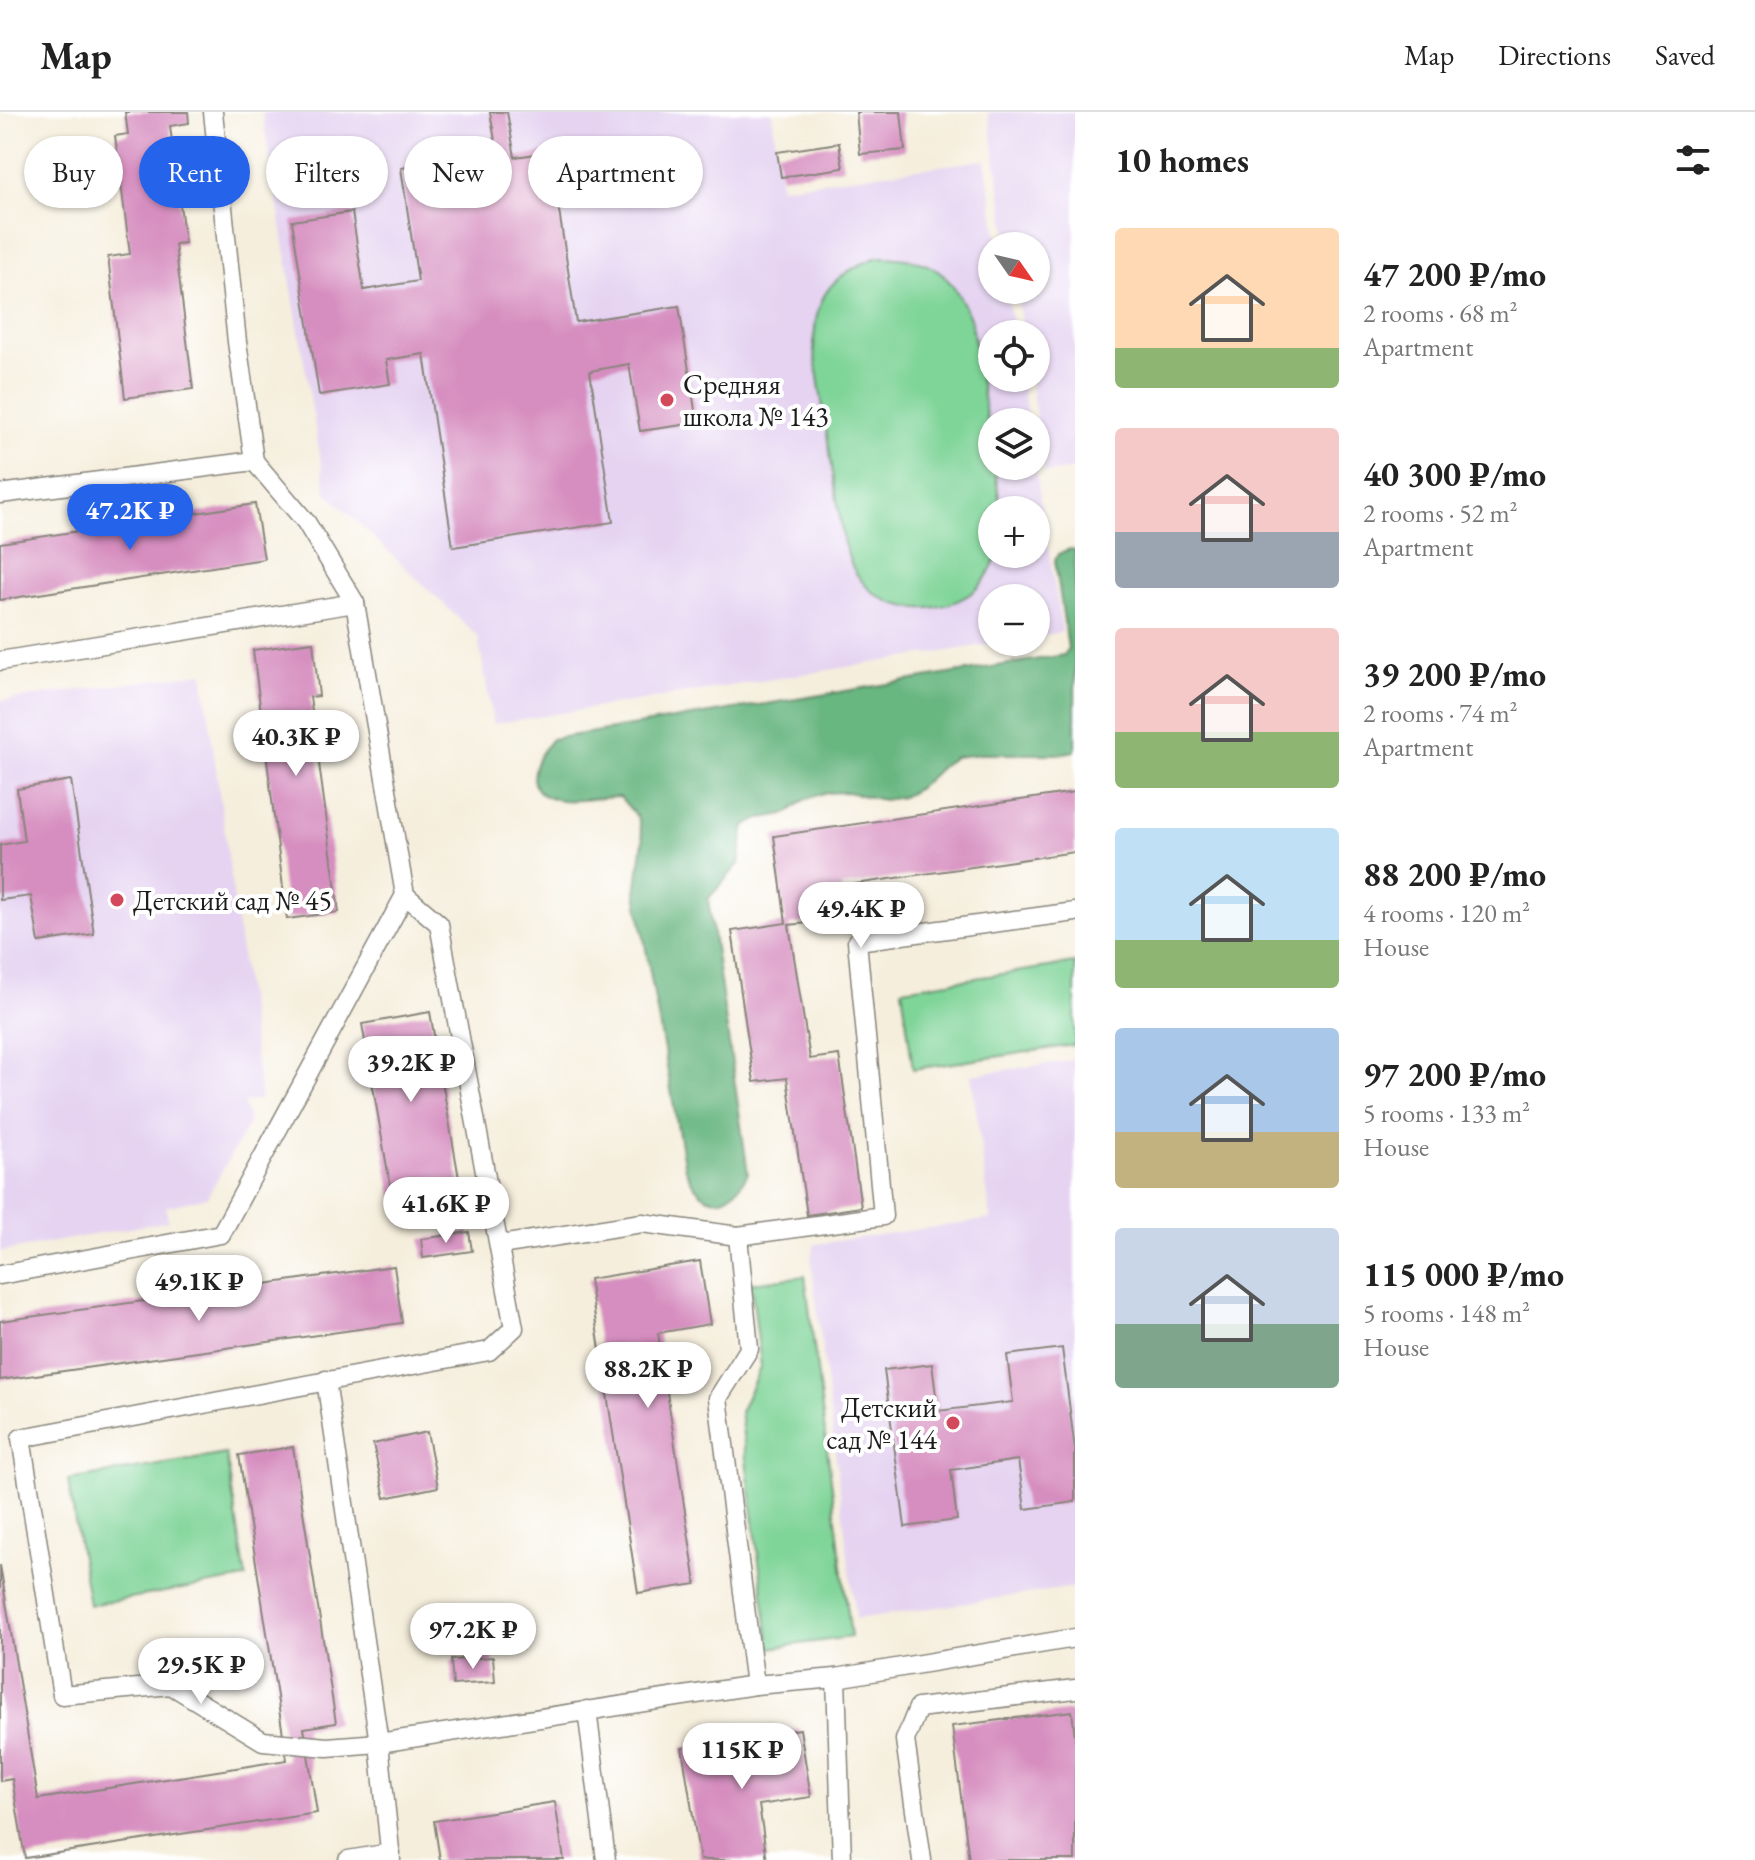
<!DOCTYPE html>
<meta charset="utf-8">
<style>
body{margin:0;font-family:"EB Garamond",serif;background:#f2f2f2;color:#222;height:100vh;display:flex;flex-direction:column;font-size:30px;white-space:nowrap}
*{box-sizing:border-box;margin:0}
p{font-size:26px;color:#767676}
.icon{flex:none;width:44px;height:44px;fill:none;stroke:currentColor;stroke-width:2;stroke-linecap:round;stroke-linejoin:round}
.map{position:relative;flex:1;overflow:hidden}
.details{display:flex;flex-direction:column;background:#fff;width:680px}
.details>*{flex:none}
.guide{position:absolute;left:24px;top:24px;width:760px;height:72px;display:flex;gap:16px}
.needle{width:52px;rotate:124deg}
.tools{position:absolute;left:978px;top:120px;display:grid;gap:16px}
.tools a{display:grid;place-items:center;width:72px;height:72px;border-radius:50%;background:#fff;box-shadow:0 2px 6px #0004;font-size:40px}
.price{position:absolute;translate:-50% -68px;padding:0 18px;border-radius:28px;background:#fff;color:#222;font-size:26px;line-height:52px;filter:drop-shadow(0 2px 4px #0008)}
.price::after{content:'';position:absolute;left:50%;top:48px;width:24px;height:18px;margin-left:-12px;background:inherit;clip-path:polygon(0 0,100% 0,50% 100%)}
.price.selected{background:#2563eb;color:#fff}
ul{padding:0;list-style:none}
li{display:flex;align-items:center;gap:24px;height:200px;padding:0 40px}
li span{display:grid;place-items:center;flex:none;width:224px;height:160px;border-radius:8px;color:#555}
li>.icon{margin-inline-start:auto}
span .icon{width:96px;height:96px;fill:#fffc;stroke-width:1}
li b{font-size:34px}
h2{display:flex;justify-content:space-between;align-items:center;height:96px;padding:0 40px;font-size:34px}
.chip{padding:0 28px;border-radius:36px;background:#fff;box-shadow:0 2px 6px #0004;font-size:28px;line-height:72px}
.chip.selected{background:#2563eb;color:#fff}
header{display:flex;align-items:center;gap:48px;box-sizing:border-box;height:112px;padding:0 40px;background:#fff;border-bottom:2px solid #e0e0e0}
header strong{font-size:38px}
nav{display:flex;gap:44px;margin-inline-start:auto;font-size:28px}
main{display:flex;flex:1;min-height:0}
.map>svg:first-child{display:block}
</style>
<header>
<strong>Map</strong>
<nav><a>Map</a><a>Directions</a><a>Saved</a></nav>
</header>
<main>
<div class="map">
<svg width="1075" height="1748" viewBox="0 0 1075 1748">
<rect width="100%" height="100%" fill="#fff"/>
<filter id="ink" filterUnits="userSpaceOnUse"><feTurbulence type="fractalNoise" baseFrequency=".0125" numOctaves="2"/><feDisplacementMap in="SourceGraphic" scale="16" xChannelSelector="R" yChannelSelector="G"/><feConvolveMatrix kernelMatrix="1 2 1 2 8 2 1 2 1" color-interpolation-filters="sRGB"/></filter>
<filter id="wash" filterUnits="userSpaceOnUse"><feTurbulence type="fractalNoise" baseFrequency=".006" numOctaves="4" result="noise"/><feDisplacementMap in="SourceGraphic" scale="32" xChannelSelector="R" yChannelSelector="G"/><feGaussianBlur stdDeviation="1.8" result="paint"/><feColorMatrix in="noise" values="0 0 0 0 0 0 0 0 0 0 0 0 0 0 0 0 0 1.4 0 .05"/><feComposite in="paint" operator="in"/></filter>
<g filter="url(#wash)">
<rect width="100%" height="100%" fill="#f5eedc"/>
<g fill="#e5d3f1" fill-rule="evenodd">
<path d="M262,0h510l9,75 204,-27 14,86h-7v44h14l8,44h-22v44h29l7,44h-36v44h43l27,166 -26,5v-39h-44v44h11l-510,82 -15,-87 -152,-145zM992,398h44v44h-44z"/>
<path d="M988,0h87v357l-30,4 -15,-95h6v-44h-13l-7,-44h20v-44h-27z"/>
<path d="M203,561l58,426 -17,4 5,20 -42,74 -41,10 2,14 -168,31v-551z"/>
<path d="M1075,948v527l-219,32 -45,-360 4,-15 176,-25 -20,-144z"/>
</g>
<g fill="#7fd498" stroke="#4e785a" stroke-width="2">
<path d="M878,145c54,1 73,14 93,64l30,189h-9v44h6c-7,17 -16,34 -33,43 -36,21 -87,12 -109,-24 -6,-8 -8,-20 -12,-29l-30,-193c0,-54 13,-74 64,-94z"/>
<path d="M1075,851v82l-162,24 -11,-80z"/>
<path d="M805,1164l46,361 -81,11 -30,-236 21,-46 -10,-83z"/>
<path d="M226,1342l20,124 -157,27 -21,-125z"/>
</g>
<path fill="#67b680" stroke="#42694e" stroke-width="2" d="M1070,437l5,1v201l-16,3h-79l-25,3 -12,8 -24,23 -17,9 -19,3 -36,-8 -23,1 -20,7 -16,13 -25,5 -18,7 -6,39 -31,35 40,274c-21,38 -46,34 -63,-4l-49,-276 7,-53 -5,-22 -18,-21c-20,0 -39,5 -59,3 -42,-4 -29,-40 -9,-61l512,-84 4,-7 -13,-87 3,-7z"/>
<g id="blocks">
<g fill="#d68dbf">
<path d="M125,0h63l1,11 -19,3 15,117 -10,1 18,145 -68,9 -17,-141 22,-3 -15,-118 13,-2z"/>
<path d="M490,0h17l8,45 35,-5 26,170 103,-16 18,117 -57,8 -11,-67 -39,7 23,151 -160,25 -29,-193 -38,6 4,24 -71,11 -27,-174 60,-9 12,78 54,-9 -17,-113 96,-16z"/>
<path d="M856,0h45l4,38 -45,4z"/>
<path d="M839,31l4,25 -62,9 -4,-25z"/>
<path d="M255,392l9,55 -264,41v-57z"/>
<path d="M313,530l6,54 -9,1 29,215 -52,7 -34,-269z"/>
<path d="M71,668l23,154 -55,8 -8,-46 -31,4v-55l24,-4 -7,-52z"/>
<path d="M1075,680v60l-234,34 5,33 -57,6 21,134 29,-4 22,152 -54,8 -20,-137 -33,4 -22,-151 54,-8 -12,-87z"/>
<path d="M430,900l30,172 -68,12 -30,-172z"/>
<path d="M469,1120l3,19 -49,7 -2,-19z"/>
<path d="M700,1149l10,63 -52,9 38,251 -58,9 -49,-314z"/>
<path d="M394,1154l8,57 -402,57v-59z"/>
<path d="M1062,1236l13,102v52l-50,7 -7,-49 -67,10 6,50 -52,7 -21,-157 48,-6 6,47 75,-9 -6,-47z"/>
<path d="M427,1320l11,55 -53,11 -12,-54z"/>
<path d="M293,1335l43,276 -32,5 13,85 -292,45 -13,-79 -12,2v-216l38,234 249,-39 -48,-305z"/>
<path d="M493,1545l2,25 -42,3 -2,-25z"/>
<path d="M1072,1599l3,26v123h-106l-17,-134z"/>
<path d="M800,1617l11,68 -52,8 8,55h-67l-18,-112z"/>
<path d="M555,1690l9,58h-124l-6,-39z"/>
</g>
</g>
</g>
<g filter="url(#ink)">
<use href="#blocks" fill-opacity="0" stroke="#88857c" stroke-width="2"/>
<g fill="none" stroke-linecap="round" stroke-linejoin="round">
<defs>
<g id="service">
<path d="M213,0l24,230 17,119"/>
<path d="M0,382l254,-33 52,61 49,81 50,292 -184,339 -221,41"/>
<path d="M0,549l355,-58"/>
<path d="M405,783l34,29 75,404 -25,23 -468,87 41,257 109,-10 92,56 64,6 52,-4 376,-58 81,-7 239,-40"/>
<path d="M738,1124l11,113 -31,49 37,287"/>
<path d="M500,1133l142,-22 96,13 145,-20 -26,-275 218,-29"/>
<path d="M326,1268l53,363 12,117"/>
<path d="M836,1566l6,182"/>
<path d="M587,1598l19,150"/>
<path d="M348,1748l43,-7"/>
<path d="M922,1748l-17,-120 13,-32 157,-19"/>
</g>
</defs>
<use href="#service" stroke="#88857c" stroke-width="21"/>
<use href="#service" stroke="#fff" stroke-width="18"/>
</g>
</g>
<g fill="#d1495b" stroke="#fff" stroke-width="3">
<circle cx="667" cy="288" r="8"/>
<circle cx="117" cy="788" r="8"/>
<circle cx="953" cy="1311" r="8"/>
</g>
<g text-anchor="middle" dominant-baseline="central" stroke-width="8" stroke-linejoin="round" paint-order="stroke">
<g font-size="28" fill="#1c1c1c" stroke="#fff" text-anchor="start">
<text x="683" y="272">Средняя<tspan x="683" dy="32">школа № 143</tspan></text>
<text x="133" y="788">Детский сад № 45</text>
<text x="937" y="1295" text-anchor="end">Детский<tspan x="937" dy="32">сад № 144</tspan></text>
</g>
</g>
</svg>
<div class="tools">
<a><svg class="needle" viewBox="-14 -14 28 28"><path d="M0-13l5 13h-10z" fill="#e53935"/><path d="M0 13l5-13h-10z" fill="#767676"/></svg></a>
<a><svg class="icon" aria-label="locate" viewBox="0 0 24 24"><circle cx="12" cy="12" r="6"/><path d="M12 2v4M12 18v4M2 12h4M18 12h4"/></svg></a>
<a><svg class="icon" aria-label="layers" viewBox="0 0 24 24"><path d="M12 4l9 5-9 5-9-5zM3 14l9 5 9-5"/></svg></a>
<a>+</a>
<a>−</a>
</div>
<b class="price selected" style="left:130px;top:440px">47.2K ₽</b>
<b class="price" style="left:296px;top:666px">40.3K ₽</b>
<b class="price" style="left:861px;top:838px">49.4K ₽</b>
<b class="price" style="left:411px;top:992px">39.2K ₽</b>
<b class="price" style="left:446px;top:1133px">41.6K ₽</b>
<b class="price" style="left:199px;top:1211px">49.1K ₽</b>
<b class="price" style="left:648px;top:1298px">88.2K ₽</b>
<b class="price" style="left:473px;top:1559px">97.2K ₽</b>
<b class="price" style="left:201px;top:1594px">29.5K ₽</b>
<b class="price" style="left:742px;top:1679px">115K ₽</b>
<div class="guide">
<a class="chip">Buy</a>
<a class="chip selected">Rent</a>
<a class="chip">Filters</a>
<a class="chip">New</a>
<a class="chip">Apartment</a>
</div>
</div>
<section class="details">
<h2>10 homes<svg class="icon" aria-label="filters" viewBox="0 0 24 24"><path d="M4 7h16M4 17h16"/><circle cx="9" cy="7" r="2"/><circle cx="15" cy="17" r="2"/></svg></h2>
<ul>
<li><span style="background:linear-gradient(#ffd9b3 75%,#8fb573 0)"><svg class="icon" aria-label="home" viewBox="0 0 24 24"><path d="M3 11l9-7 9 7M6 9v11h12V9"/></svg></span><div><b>47 200 ₽/mo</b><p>2 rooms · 68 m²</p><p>Apartment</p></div></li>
<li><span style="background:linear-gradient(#f6c9c9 65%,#9aa5b1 0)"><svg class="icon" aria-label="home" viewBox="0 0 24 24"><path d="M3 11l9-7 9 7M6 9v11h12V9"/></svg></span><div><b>40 300 ₽/mo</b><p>2 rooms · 52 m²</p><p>Apartment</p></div></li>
<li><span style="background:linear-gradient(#f6c9c9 65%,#8fb573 0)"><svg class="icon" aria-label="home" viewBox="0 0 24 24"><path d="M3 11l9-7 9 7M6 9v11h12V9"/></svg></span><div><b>39 200 ₽/mo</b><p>2 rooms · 74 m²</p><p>Apartment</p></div></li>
<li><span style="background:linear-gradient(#bfe0f5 70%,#8fb573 0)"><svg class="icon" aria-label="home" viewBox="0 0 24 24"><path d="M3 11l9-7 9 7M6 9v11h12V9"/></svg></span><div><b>88 200 ₽/mo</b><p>4 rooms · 120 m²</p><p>House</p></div></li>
<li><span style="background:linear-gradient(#a9c7e8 65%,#c2b280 0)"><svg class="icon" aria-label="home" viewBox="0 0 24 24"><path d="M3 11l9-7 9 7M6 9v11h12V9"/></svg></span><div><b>97 200 ₽/mo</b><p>5 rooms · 133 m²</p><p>House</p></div></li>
<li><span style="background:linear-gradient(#c9d6e8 60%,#7fa58c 0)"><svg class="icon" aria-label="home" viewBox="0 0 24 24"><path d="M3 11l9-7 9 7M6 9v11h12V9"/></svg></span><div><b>115 000 ₽/mo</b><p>5 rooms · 148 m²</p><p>House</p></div></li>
</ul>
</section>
</main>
